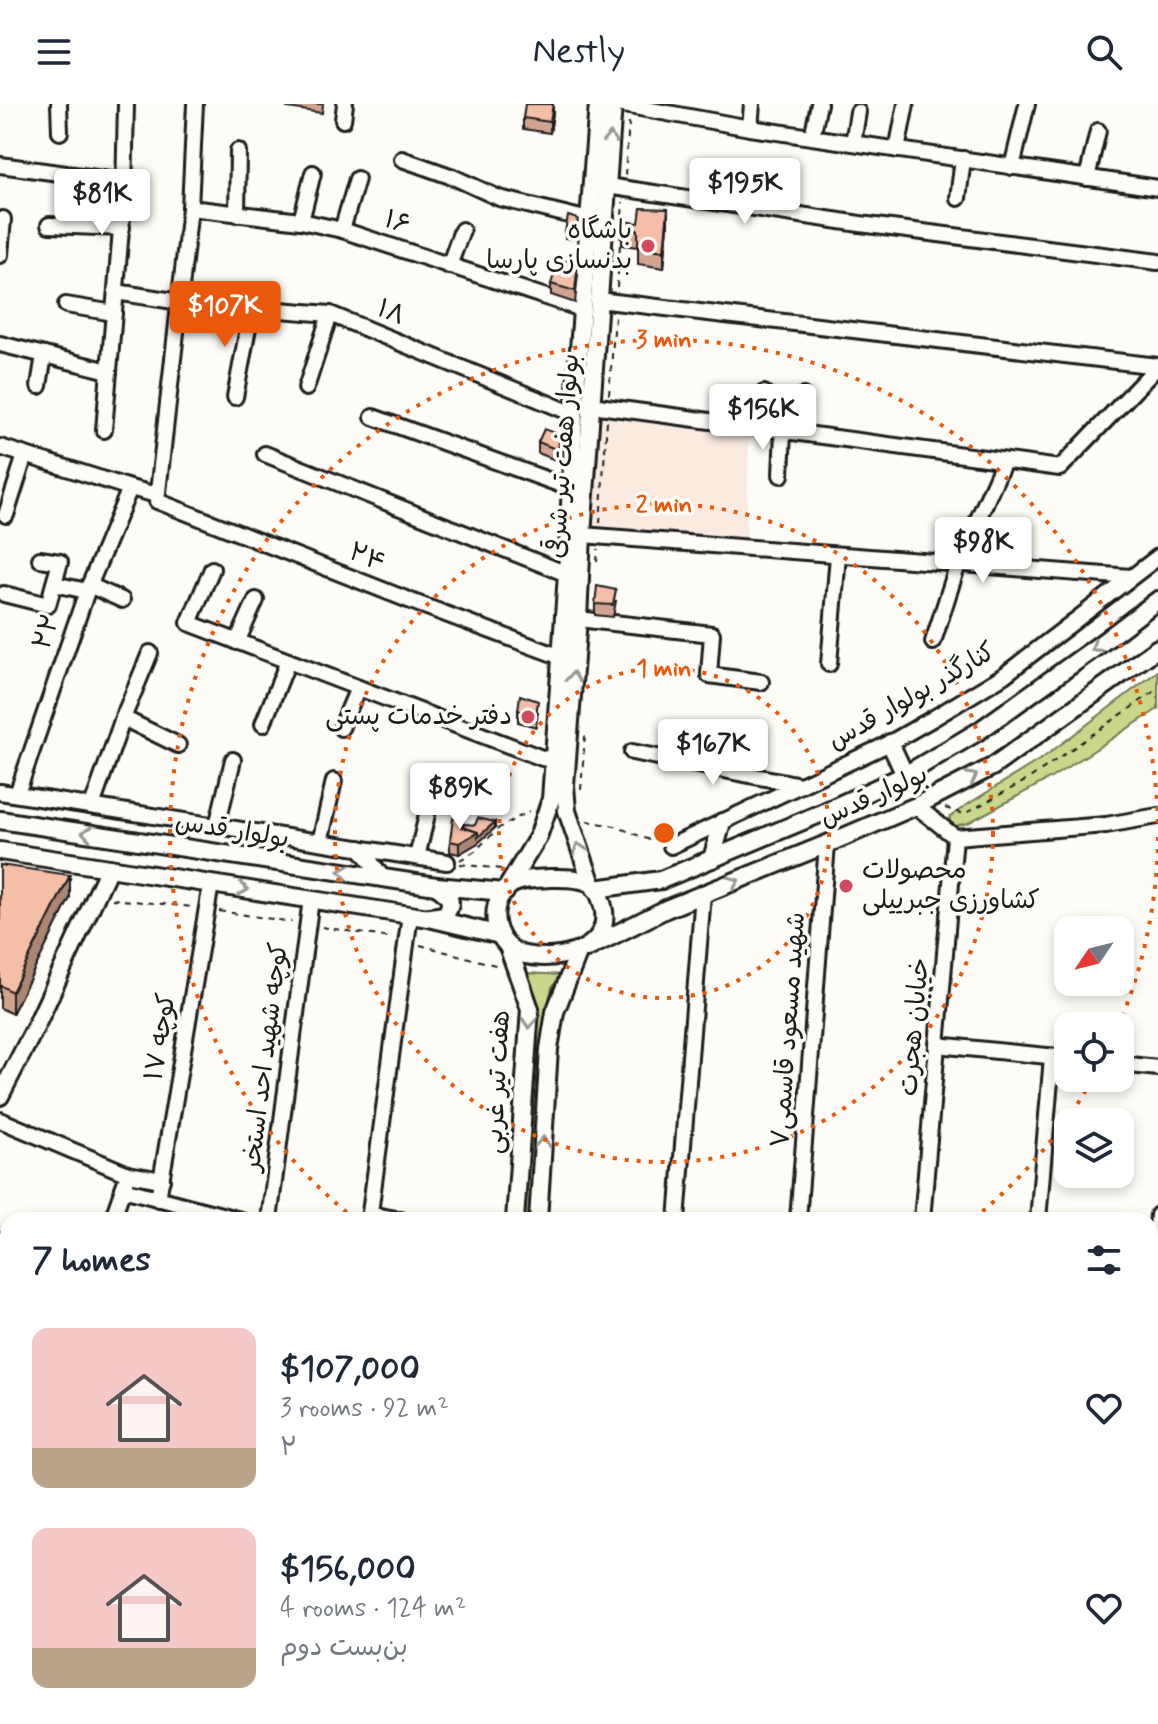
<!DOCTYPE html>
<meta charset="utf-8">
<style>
body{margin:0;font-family:Mynerve,"Playpen Sans Arabic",sans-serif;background:#f6f6f7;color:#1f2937;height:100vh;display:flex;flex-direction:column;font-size:30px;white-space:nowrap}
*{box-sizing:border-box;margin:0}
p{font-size:26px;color:#747a83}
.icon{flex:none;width:44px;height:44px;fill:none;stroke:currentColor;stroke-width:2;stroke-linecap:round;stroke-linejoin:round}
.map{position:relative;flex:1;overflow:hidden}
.drawer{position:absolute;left:0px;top:1108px;width:1158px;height:512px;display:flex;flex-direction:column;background:#fff;border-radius:24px 24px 0 0;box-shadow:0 4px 12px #0003}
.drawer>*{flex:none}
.needle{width:52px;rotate:235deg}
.fabs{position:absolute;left:1054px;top:812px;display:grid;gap:16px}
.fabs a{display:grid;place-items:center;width:80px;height:80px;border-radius:16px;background:#fff;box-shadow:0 4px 12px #0003;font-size:40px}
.price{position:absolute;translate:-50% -68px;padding:0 18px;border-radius:8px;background:#fff;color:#222;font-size:26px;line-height:52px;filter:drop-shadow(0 2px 4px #0008)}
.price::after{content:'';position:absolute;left:50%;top:48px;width:24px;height:18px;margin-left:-12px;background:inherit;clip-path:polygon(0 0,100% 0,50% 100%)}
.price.current{background:#ea580c;color:#fff}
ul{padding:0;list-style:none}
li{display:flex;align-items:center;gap:24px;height:200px;padding:0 32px}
li span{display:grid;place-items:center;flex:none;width:224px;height:160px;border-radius:16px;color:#555}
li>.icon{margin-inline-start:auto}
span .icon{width:96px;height:96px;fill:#fffc;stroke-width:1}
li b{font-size:34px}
h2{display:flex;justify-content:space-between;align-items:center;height:96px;padding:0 32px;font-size:34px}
header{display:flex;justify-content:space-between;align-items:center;height:104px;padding:0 32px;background:#fff;font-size:36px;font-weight:600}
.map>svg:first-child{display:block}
</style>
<header><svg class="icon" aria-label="menu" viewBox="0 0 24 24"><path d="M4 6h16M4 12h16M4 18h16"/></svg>Nestly<svg class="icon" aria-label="search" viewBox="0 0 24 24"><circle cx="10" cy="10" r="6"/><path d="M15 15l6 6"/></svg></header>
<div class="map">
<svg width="1158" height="1620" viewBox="0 0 1158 1620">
<rect width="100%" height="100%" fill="#fdfcf7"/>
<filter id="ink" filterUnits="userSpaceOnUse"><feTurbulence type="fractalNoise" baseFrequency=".0125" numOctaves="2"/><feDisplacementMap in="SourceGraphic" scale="16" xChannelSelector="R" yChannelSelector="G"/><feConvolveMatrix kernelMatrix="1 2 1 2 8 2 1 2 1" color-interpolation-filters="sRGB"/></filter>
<g filter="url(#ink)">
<path fill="#faeadf" d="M600,313l149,17 -3,106 -153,-11z"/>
<g fill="#c9d78b" stroke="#727a54" stroke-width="2">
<path d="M1158,567v38l-107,69 -83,45 -19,4 1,-10 15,-11 79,-49z"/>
<path d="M526,869l37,2 -11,12 -8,35 -13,198h-7l15,-209 -7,-26z"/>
<path d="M281,1612h194l4,8h-194z"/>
</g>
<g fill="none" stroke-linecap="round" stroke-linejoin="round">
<defs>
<g id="minor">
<path d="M59,0l1,28"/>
<path d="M195,0l-5,104 -33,293 259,102 145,54"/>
<path d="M618,0l132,24 408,60"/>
<path d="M343,16l2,-16"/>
<path d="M750,24l2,-24"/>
<path d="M812,33l7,-33"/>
<path d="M853,39l5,-31"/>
<path d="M897,46l9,-46"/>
<path d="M402,55l51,18 46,21 90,22"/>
<path d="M0,61l125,17"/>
<path d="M1012,63l15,-63"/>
<path d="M1087,74l11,-47"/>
<path d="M607,82l253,38 298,38"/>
<path d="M958,94l5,-39"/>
<path d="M190,104l111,13 41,9 240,79"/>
<path d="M237,110l1,-63"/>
<path d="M301,117l12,-48"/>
<path d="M49,121l73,3"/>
<path d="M342,126l15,-51"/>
<path d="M0,151l3,-36"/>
<path d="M449,162l13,-36"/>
<path d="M116,188l64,10 150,12 244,100"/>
<path d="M598,196l560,66"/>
<path d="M66,201l48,8"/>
<path d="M0,240l109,27"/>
<path d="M39,282l5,-31"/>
<path d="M306,284l24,-74"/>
<path d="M235,293l17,-90"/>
<path d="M591,301l469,63 98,-102"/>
<path d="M373,313l197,71"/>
<path d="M762,324l2,-35"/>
<path d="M104,326l20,-236 2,-90"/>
<path d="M800,329l3,-37"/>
<path d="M0,343l130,41 27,7"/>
<path d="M265,350l302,120"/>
<path d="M781,371l2,-44"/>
<path d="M6,411l19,-60"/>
<path d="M582,431l549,42"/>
<path d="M212,465l-23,54 353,135 11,2"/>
<path d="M54,480l33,7"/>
<path d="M89,481l33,15"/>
<path d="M4,490l44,11 12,-43 -20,-3"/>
<path d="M578,515l134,15 -3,41 52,7"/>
<path d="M237,538l19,-42"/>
<path d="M933,538l25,-78 46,-103"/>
<path d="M829,560l9,-109"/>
<path d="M123,614l55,27"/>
<path d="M263,620l25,-63"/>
<path d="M341,624l17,-40"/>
<path d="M632,648l169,33"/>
<path d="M0,688l447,70"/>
<path d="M17,690l70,-203 43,-103"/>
<path d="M92,702l31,-88 27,-65"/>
<path d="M916,702l39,31 151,-12 52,-9"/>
<path d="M217,722l16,-66"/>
<path d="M320,738l14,-61"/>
<path d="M671,742l219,-103 42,-24 71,-43 155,-119"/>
<path d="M360,744l23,30"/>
<path d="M417,753l12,-51"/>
<path d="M937,941l131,13"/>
<path d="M1120,960l38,4"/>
<path d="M0,1016l128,54 34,6"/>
<path d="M123,1085l117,31"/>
<path d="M158,1095l53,-315"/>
<path d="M370,1110l31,6"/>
<path d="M112,1116l13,-37"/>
<path d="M269,1116l42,-321"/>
<path d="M369,1116l41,-305"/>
<path d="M677,1116l26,-326"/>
<path d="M798,1116l29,-376"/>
<path d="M922,1116l33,-383"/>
<path d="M1038,1116l14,-163"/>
<path d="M0,1136l8,3"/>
<path d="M1150,1200l8,-89"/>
<path d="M1150,1237l8,1"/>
<path d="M0,1295l8,2"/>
<path d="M0,1343l8,3"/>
<path d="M0,1423l8,-22"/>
<path d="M0,1478l8,3"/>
<path d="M145,1620l1,-8"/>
<path d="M681,1620l1,-8"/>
<path d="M771,1620l1,-8"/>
<path d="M884,1620v-8"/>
<path d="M953,1620v-8"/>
<path d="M1048,1620l1,-8"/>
</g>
<g id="major">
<path d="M890,639l15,32"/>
<path d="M0,716l436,66 69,6"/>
<path d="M0,747l429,67 71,17"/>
<path d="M712,755l10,-37"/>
<path d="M550,774c12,0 31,-1 42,6 5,4 9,15 11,22 11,45 -45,56 -78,49 -30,-6 -40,-49 -17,-68 10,-9 29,-8 42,-9z"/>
<path d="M592,780l-25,-73 -2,-26 13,-166 4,-84 31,-431"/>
<path d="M508,782l30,-49 13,-38 16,-225 7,-160 24,-310"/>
<path d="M595,785l66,-9 156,-65 88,-40 74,-44 120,-86 59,-45"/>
<path d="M430,813l15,-2c10,-14 4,-20 -9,-29"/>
<path d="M509,845l21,60 -15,211"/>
<path d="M586,845l80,-40 161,-65 89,-38 76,-39 166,-119"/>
<path d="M0,992l35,-68 74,-160"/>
<path d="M538,1116l11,-171 6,-37 24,-61"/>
<path d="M0,1555l8,2"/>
<path d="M0,1578l8,1"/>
<path d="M203,1612l51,8"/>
<path d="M502,1620l2,-8"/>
</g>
</defs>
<use href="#minor" stroke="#1c1c1c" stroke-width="20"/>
<use href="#major" stroke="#1c1c1c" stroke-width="22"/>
<g stroke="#1c1c1c" stroke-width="2" stroke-dasharray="6 6" stroke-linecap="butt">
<path d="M625,71l4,-53"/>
<path d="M617,183l6,-85"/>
<path d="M609,291l6,-78"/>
<path d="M600,419l7,-102"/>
<path d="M597,458l1,-13"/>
<path d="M581,686l4,-54"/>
<path d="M945,704l19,6 63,-34 131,-91"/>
<path d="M587,717l28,5 42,17"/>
<path d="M460,756l15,-9 24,-23 30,-17"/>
<path d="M460,760l41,5"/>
<path d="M112,795l81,8"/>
<path d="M219,807l73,11"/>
<path d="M322,823l69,11"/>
<path d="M420,841l79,21"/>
</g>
<use href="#minor" stroke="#fdfcf7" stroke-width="14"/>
<use href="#major" stroke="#fdfcf7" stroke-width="16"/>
</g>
<g fill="#d2a48f" stroke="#1c1c1c" stroke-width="2">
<path d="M287,0h36l-1,9 -35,-5z"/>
<path d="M553,9l-3,20 -27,-4v-11z"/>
<path d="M578,120l-3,15 -10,-1v-6z"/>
<path d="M668,122l-4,42 -26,-4v-17l-16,-2v-17z"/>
<path d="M578,170l-3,29 -24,-8v-11z"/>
<path d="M538,338l22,4 -2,15 -20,-8z"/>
<path d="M616,497l-3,16 -18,-2v-11z"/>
<path d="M518,606l20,2 -2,15 -18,-5z"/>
<path d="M464,720l31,4 -17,15 -19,11 -9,-2v-11z"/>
<path d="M0,761l70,33 -58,116 -12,-6z"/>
</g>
<g fill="#ab8674" stroke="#1c1c1c" stroke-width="2">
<path d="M553,0v9l-3,20v-11z"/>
<path d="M668,105v17l-4,42v-17z"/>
<path d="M495,718v6l-17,15 -19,11v-11z"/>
<path d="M70,771v23l-58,116v-22z"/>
</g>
<g fill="#f4bfa6" stroke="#1c1c1c" stroke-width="2">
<path d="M525,0h28l-3,18 -27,-4z"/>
<path d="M641,104l27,1 -4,42 -26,-4v-17l-16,-2 1,-7 16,2z"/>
<path d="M568,112l10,3 -3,14 -10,-1z"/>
<path d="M559,155l19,4 -3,28 -24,-7z"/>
<path d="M544,325l16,6 -2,15 -20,-8z"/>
<path d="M597,482l19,4 -3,15 -18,-1z"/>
<path d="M520,591l18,6 -2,15 -18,-6z"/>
<path d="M453,714h11l-2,9 16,5 -19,11 -9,-2z"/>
<path d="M478,714l17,4 -17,15v-5l-15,-5 1,-3 11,1z"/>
<path d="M0,761l70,10 -58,117 -12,-7z"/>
</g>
<defs><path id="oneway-chevron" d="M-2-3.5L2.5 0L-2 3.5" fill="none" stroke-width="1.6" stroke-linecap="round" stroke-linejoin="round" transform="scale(2)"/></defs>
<g stroke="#989794">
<use href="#oneway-chevron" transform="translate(610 34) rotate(-86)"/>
<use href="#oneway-chevron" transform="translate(1096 543) rotate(144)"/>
<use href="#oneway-chevron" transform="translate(573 573) rotate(-85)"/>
<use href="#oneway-chevron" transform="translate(972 673) rotate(-27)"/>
<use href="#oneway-chevron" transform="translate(87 729) rotate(-171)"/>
<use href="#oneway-chevron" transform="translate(579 744) rotate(-109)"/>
<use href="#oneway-chevron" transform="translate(344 768) rotate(-171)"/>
<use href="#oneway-chevron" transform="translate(734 778) rotate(-22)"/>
<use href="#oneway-chevron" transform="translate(243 785) rotate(9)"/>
<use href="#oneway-chevron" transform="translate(529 919) rotate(94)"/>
<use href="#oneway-chevron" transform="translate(543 1038) rotate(-86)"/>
</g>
</g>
<g fill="none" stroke="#e8590c" stroke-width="4" stroke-dasharray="4 8">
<circle cx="664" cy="729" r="165"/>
<circle cx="664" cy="729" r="329"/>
<path d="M1158 733A494 494 0 0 1 1120 918M1092 976A494 494 0 0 1 972 1116M356 1116A494 494 0 1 1 1158 725"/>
</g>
<g fill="#d1495b" stroke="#fdfcf7" stroke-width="3">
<circle cx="648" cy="142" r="8"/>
<circle cx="528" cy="613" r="8"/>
<circle cx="846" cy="782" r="8"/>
</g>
<g text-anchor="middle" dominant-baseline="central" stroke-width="7" stroke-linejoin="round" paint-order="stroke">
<g font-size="26" fill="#1c1c1c" stroke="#fdfcf7">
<text transform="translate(397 119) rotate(19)">۱۶</text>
<text transform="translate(391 209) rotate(22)">۱۸</text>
<text transform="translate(564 352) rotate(-86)">بولوار هفت تیر شرقی</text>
<text transform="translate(367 454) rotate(22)">۲۴</text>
<text transform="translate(47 528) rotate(-71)">۲۲</text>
<text transform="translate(912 593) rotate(-30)">کنارگذر بولوار قدس</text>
<text transform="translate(874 693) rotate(-24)">بولوار قدس</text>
<text transform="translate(232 727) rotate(9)">بولوار قدس</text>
<text transform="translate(915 923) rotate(-85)">خیابان هجرت</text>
<text transform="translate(789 926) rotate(-86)">شهید مسعود قاسمی۷</text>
<text transform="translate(161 933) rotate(-81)">کوچه ۱۷</text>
<text transform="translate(266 953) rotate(-83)">کوچه شهید احد استخر</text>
<text transform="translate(498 978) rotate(-87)">هفت تیر غربی</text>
</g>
<g font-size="26" fill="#1c1c1c" stroke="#fdfcf7" text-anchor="end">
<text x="632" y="127">باشگاه<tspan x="632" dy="30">بدنسازی پارسا</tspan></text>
<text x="512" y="613">دفتر خدمات پستی</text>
<text x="862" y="767" text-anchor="start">محصولات<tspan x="862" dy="30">کشاورزی جبرییلی</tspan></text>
</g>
</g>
<circle cx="664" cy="729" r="12" fill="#e8590c" stroke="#fdfcf7" stroke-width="4"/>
<g font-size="24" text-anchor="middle" font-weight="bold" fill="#e8590c" stroke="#fdfcf7" stroke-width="7" stroke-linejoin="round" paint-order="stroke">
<text x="664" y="243">3 min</text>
<text x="664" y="408">2 min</text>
<text x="664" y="572">1 min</text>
</g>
</svg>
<div class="fabs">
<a><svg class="needle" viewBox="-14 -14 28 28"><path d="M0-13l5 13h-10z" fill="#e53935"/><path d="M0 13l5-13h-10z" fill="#747a83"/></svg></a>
<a><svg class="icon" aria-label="locate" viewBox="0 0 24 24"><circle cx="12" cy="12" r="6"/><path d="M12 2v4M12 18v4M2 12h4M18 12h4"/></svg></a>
<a><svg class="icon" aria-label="layers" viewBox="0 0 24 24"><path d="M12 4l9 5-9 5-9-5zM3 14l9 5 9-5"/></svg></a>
</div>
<b class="price" style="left:745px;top:122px">$195K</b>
<b class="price" style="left:102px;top:133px">$81K</b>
<b class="price current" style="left:225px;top:245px">$107K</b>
<b class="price" style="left:763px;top:348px">$156K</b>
<b class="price" style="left:983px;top:481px">$98K</b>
<b class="price" style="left:713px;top:683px">$167K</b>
<b class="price" style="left:460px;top:727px">$89K</b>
<section class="drawer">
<h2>7 homes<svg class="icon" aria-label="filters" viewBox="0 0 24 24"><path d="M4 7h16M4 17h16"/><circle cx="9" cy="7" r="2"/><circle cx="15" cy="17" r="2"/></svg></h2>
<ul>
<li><span style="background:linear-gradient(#f6c9c9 75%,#b9a48a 0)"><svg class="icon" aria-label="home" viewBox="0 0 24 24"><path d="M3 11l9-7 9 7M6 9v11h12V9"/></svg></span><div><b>$107,000</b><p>3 rooms · 92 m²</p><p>۲</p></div><svg class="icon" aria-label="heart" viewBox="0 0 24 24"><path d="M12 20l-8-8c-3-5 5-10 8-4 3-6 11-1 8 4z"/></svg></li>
<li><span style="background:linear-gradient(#f6c9c9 75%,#b9a48a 0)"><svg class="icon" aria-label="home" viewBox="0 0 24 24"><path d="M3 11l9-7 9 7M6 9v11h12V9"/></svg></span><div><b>$156,000</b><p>4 rooms · 124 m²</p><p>بن‌بست دوم</p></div><svg class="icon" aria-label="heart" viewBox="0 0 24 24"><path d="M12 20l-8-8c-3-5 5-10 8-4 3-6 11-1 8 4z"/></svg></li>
</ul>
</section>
</div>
